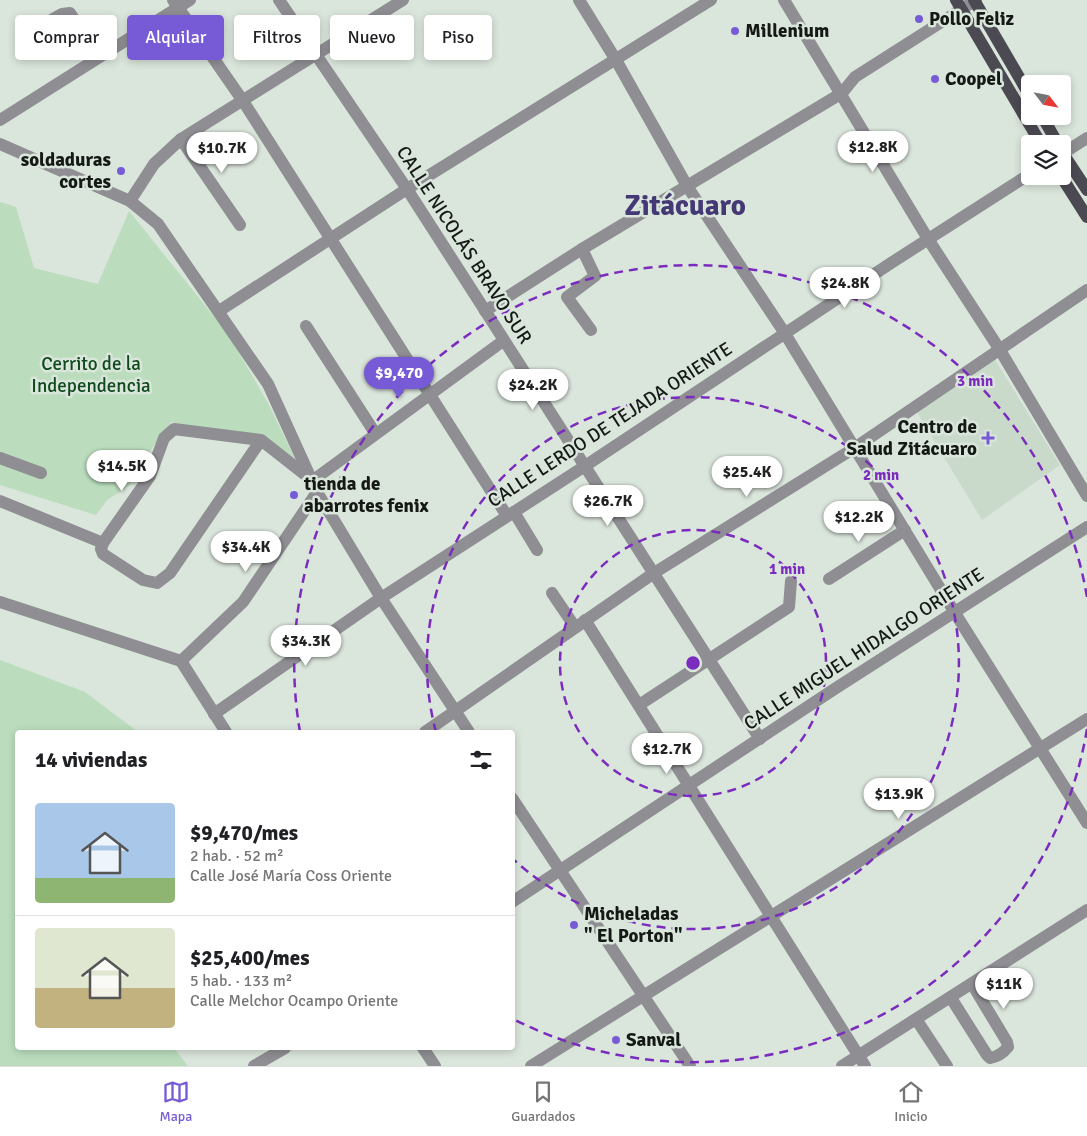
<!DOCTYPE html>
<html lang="es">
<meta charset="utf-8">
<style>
body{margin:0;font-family:Signika,sans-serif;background:#f6f6f6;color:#202124;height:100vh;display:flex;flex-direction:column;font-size:19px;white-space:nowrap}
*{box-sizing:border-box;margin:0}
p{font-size:16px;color:#757577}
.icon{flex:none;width:28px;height:28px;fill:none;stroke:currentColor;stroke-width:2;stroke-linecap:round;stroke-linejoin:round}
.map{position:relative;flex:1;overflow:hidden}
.side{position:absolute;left:15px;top:730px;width:500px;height:320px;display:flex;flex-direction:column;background:#fff;border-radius:5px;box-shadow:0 2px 8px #0003}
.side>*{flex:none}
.guide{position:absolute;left:15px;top:15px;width:500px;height:45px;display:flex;gap:10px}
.needle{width:32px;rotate:122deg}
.fabs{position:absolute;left:1021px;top:75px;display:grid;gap:10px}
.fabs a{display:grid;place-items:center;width:50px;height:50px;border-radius:5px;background:#fff;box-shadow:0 2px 8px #0003;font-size:25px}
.price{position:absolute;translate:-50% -42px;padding:0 11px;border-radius:18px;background:#fff;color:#222;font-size:16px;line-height:32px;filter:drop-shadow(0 1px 2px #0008)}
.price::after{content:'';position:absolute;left:50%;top:30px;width:15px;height:11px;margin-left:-8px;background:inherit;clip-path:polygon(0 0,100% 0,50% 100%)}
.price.selected{background:#775bd6;color:#fff}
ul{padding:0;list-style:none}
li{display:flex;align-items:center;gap:15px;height:125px;padding:0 20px}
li+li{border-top:1px solid #e0e0e0}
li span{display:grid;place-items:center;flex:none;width:140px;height:100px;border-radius:5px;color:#555}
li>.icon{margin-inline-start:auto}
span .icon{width:60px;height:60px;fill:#fffc;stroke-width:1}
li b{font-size:21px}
h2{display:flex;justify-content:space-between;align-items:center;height:60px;padding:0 20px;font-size:21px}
.pill{padding:0 18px;border-radius:5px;background:#fff;box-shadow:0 2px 8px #0003;font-size:18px;line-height:45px}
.pill.selected{background:#775bd6;color:#fff}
.tabs{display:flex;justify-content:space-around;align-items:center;height:70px;border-top:1px solid #e0e0e0;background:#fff;font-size:14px;color:#757577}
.tabs a{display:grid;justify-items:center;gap:2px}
.tabs .selected{color:#775bd6}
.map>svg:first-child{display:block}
</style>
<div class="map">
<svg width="1087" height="1066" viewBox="0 0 1087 1066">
<rect width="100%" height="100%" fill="#dae5db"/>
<path fill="#c9daca" d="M994,358l66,107 -78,55 -66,-109z"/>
<g fill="#bbddbd">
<path d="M0,202l16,5 18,61 64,16 31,-73 99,123 40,69 27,56 -32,-23 -2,4 -90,-18 -23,32 -18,31 -23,15 -11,15 -96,-30z"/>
<path d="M0,660l85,32 53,40h-120v316h156l14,18h-188z"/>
</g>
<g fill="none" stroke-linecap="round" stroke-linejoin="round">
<g stroke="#8e8e93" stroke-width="12">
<path d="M173,0l70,101 264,415"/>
<path d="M279,0l128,189 353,550"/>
<path d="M579,0l37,60 71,126 97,146 171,281 132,210"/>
<path d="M784,0l144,239 72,111 87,146"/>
<path d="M32,31l30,-17 8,-1 29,44"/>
<path d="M0,120l190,-120"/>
<path d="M181,139l59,86"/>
<path d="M0,144l130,57 28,23 110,160 49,108 64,106 88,134"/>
<path d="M1062,154l25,-16"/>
<path d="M130,201l24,-37 27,-25 222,-139"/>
<path d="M582,249l13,27 -28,21 24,33"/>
<path d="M219,311l188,-122 304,-189"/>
<path d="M485,311l97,-62 260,-156 13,-16 121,-77"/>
<path d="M306,326l69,107"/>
<path d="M261,440l-91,133 -13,10 -14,-3 -40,-26 -2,-5 2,-6 47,-67 14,-38 10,-9 87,11 47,37"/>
<path d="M0,458l41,15"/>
<path d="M312,481l191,-140"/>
<path d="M0,501l103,42"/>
<path d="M514,512l23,38"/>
<path d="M829,579l76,-49"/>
<path d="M552,593l23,34"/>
<path d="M0,602l181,59 45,71"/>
<path d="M585,620l280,446"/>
<path d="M181,661l62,-59 74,-110"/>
<path d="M639,705l150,-98 2,-26"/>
<path d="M214,714l167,-116 204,-132 306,-203 139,-89"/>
<path d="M425,732l229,-159 202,-126 231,-157"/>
<path d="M512,798l178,268"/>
<path d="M512,902l324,-214 251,-161"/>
<path d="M951,998l36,57 3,3c7,-1 13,-5 18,-11l-1,-5 -35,-58"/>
<path d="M916,1019l31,47"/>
<path d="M423,1048l12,18"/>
<path d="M254,1066l31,-18"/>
<path d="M531,1066l556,-347"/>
<path d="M842,1066l245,-156"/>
</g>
<g stroke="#4b4a53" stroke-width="12">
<path d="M956,0l85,144"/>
<path d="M974,0l56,96"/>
<path d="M1042,116l16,28"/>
<path d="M1062,152l25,38"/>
<path d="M1061,176l26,41"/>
</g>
</g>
<g fill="none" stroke="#7b2cbf" stroke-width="2.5" stroke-dasharray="9 6">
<circle cx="693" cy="663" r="133"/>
<path d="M436 732A266 266 0 1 1 513 859"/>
<path d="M1087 729A399 399 0 0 1 515 1020M300 732A399 399 0 1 1 1087 597"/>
</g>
<g fill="#775bd6" stroke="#dae5db" stroke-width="2">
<circle cx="919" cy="19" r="5"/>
<circle cx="735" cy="31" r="5"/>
<circle cx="935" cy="79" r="5"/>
<circle cx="121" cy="171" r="5"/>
<path d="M985.5 430.5h5v5h5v5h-5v5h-5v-5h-5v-5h5z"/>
<circle cx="294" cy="495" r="5"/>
<circle cx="574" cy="925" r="5"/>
<circle cx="616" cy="1040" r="5"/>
</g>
<g text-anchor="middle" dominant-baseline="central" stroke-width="5" stroke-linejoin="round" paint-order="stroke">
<g font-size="19" font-weight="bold" fill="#151916" stroke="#dae5db" text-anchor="start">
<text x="929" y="19">Pollo Feliz</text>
<text x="745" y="31">Millenium</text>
<text x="945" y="79">Coopel</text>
<text x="111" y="160" text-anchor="end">soldaduras<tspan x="111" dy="22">cortes</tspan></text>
<text x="977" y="427" text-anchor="end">Centro de<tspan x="977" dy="22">Salud Zitácuaro</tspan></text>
<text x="304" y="484">tienda de<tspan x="304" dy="22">abarrotes fenix</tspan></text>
<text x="584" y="914">Micheladas<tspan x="584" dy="22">" El Porton"</tspan></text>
<text x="626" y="1040">Sanval</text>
</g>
<g font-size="19" fill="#151916" stroke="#dae5db">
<text transform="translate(464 245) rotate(57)">CALLE NICOLÁS BRAVO SUR</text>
<text transform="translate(610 425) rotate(-33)">CALLE LERDO DE TEJADA ORIENTE</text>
<text transform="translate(864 649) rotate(-33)">CALLE MIGUEL HIDALGO ORIENTE</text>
</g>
<g font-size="19" fill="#0e4a1c" stroke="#dae5db">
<text x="91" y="364">Cerrito de la<tspan x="91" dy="22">Independencia</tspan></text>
</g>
<g font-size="29" font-weight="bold" fill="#443975" stroke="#dae5db">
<text x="685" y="205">Zitácuaro</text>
</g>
</g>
<circle cx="693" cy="663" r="8" fill="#7b2cbf" stroke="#dae5db" stroke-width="2.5"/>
<g font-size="15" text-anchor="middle" font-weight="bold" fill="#7b2cbf" stroke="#dae5db" stroke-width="5" stroke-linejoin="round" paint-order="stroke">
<text x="975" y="386">3 min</text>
<text x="881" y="480">2 min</text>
<text x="787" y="574">1 min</text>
</g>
</svg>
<div class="fabs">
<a><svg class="needle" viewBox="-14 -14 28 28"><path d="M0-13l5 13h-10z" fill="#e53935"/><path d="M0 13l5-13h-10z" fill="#757577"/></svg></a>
<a><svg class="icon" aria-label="layers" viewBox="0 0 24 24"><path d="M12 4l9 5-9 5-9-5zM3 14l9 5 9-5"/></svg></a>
</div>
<b class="price" style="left:873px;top:173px">$12.8K</b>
<b class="price" style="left:222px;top:174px">$10.7K</b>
<b class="price" style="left:845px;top:309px">$24.8K</b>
<b class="price selected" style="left:399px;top:399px">$9,470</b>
<b class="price" style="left:533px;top:411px">$24.2K</b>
<b class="price" style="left:122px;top:492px">$14.5K</b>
<b class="price" style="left:747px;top:498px">$25.4K</b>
<b class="price" style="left:608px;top:527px">$26.7K</b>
<b class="price" style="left:859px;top:543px">$12.2K</b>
<b class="price" style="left:246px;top:573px">$34.4K</b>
<b class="price" style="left:306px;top:667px">$34.3K</b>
<b class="price" style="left:667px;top:775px">$12.7K</b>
<b class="price" style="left:899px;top:820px">$13.9K</b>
<b class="price" style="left:1004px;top:1010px">$11K</b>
<div class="guide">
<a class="pill">Comprar</a>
<a class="pill selected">Alquilar</a>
<a class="pill">Filtros</a>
<a class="pill">Nuevo</a>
<a class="pill">Piso</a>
</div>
<section class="side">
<h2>14 viviendas<svg class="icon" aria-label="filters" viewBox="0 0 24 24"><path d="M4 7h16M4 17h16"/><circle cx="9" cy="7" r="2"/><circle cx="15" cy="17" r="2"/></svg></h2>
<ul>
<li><span style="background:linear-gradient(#a9c7e8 75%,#8fb573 0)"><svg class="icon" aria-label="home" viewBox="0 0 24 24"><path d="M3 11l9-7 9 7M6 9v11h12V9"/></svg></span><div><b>$9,470/mes</b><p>2 hab. · 52 m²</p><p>Calle José María Coss Oriente</p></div></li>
<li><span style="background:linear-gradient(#dfe7d0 60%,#c2b280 0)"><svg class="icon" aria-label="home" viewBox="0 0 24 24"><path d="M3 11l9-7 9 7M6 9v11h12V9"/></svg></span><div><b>$25,400/mes</b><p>5 hab. · 133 m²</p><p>Calle Melchor Ocampo Oriente</p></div></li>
</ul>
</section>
</div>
<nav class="tabs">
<a class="selected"><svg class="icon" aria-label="map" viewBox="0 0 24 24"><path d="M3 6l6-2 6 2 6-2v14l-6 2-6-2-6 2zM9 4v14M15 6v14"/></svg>Mapa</a>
<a><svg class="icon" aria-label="saved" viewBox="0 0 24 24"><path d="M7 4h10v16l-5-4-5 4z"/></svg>Guardados</a>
<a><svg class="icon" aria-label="home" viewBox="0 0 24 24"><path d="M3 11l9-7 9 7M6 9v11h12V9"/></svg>Inicio</a>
</nav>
